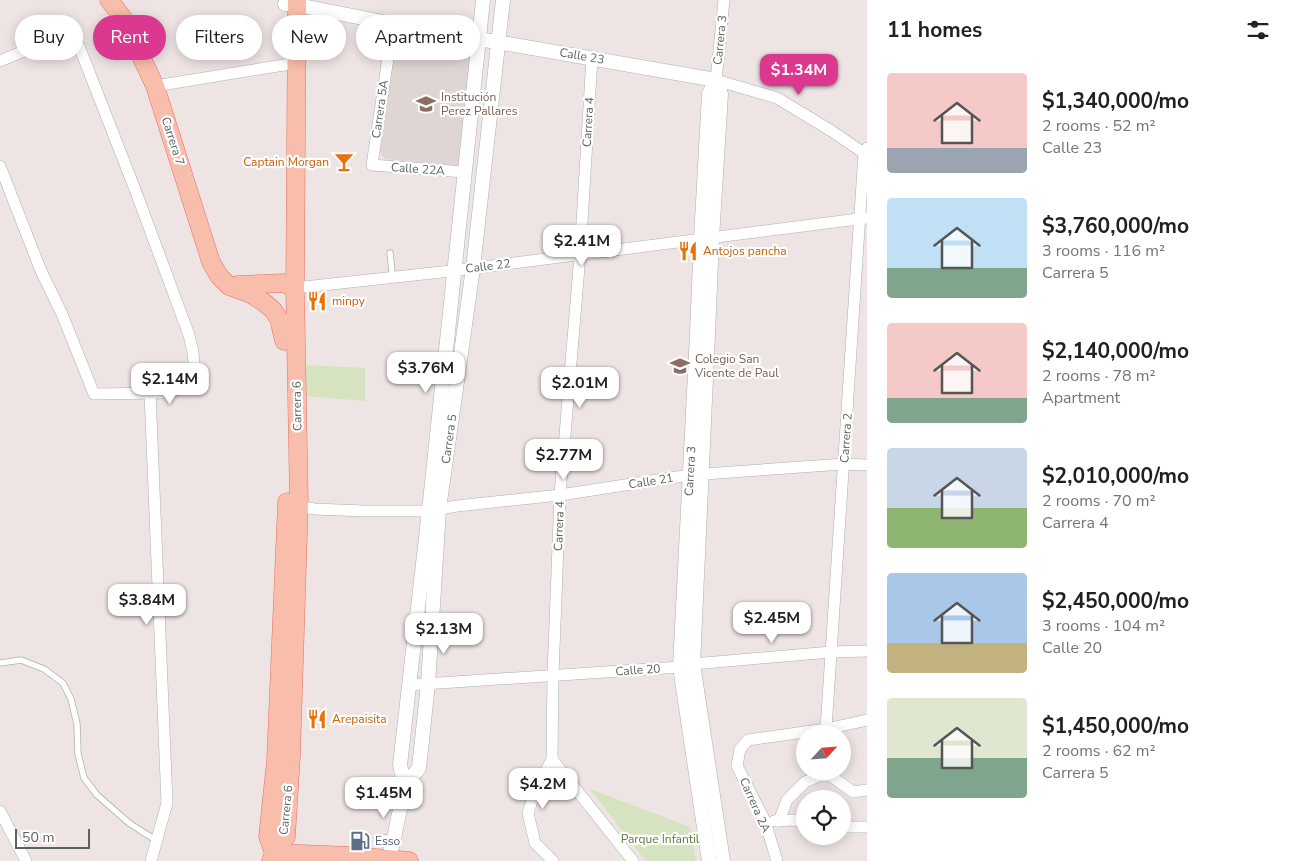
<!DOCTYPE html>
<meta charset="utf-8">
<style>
body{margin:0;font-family:"Nunito Sans",sans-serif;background:#f2f2f2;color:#202124;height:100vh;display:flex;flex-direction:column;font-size:19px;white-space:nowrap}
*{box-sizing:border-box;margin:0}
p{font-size:16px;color:#757577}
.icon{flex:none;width:28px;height:28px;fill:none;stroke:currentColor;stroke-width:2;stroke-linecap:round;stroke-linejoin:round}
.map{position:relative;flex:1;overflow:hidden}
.drawer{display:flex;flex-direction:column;background:#fff;width:425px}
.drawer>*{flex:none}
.guide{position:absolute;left:15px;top:15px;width:475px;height:45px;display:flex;gap:10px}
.needle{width:32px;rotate:64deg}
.buttons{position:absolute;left:796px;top:725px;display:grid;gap:10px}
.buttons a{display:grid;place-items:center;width:55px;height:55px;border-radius:50%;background:#fff;box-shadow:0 2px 12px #0003;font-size:25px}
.scale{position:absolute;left:15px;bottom:12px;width:75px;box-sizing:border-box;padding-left:5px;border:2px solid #5b6262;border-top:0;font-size:14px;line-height:18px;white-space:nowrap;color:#5b6262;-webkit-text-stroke:4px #fff;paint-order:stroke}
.price{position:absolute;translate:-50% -42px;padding:0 11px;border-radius:10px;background:#fff;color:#222;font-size:16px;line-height:32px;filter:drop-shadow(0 1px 2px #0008)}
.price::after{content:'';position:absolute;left:50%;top:30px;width:15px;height:11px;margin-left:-8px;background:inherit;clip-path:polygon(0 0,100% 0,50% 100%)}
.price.selected{background:#dd388f;color:#fff}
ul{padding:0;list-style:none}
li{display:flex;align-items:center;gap:15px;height:125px;padding:0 20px}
li span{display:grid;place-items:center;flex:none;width:140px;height:100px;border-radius:5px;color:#555}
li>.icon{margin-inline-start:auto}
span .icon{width:60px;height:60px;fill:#fffc;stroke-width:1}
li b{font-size:21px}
h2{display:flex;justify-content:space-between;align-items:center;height:60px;padding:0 20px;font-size:21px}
.chip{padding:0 18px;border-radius:22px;background:#fff;box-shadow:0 2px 12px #0003;font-size:18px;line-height:45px}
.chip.selected{background:#dd388f;color:#fff}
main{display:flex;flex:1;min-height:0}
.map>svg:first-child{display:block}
</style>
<main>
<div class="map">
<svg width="867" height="861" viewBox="0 0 867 861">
<rect width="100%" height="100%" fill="#ede4e3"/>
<path fill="#dfd6d4" d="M395,37l76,18 -11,112 -75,-8 -5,-7z"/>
<g fill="#d5e3c1">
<path d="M303,365l62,3v33l-60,-5z"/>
<path d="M590,789l100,38 6,34h-50z"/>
</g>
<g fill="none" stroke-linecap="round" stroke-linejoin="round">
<defs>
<g id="service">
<path d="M390,253l2,19"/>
<path d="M0,663l21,-3 23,9 19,14 8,16 6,25 1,30 6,24 13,17 32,28 28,18"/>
<path d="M377,838h15"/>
</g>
<g id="minor">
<path d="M724,0l-8,80 61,18 53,32 34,23"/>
<path d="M393,24l-21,141 92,7"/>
<path d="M0,61l58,-24c10,-2 14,1 21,9l57,146 53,143 4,17 2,21 -15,16 -17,4 -69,1 -32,-80 -21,-43 -41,-105"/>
<path d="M155,86l141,-23"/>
<path d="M295,288l156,-17 415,-53"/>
<path d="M150,393l17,410 -16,58"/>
<path d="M296,503h3l4,4 11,2 50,2h65l28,-5 103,-11 130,-20 154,-11 23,1"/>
<path d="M409,685l271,-18 13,-3 138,-12 36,-1"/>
<path d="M826,729l38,-576 3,-5"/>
<path d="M552,759l81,102"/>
<path d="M0,811l26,50"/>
<path d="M774,821l20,-1 11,2"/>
<path d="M779,821l8,-21 18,-18 14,-6h12l22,16 14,-2"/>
<path d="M842,827h25"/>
<path d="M553,861l-18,-18 -7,-30 6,-19 18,-35 1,-84 7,-180 20,-240 12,-197"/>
<path d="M777,861l-12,-40 -28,-55 3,-17 8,-9 78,-11 41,-9"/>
</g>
<g id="tertiary">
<path d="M285,4l12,1 96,19 323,56"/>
<path d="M716,80l5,14 -9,144 -4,96 -15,330 30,197"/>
<path d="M405,785l14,-17 9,-84 11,-175 34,-241 30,-268"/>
<path d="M388,861l6,-23 11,-53 -5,-20 29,-254 54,-511"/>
<path d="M709,861l-29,-194 17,-333 4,-95 8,-145 7,-14"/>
</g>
<g id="primary">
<path d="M109,0l14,18 32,68 56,176 8,14 10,10 22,8 14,9 8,7 6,9 5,22"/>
<path d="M237,285l46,-2 12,5"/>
<path d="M274,853l-6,-17 8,-76 11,-258"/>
<path d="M274,853l80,3 55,5"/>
<path d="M271,861l3,-8 12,-16 5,-80 8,-254 -4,-215 2,-288"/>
</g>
</defs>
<use href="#service" stroke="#acb2b2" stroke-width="7"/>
<use href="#minor" stroke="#acb2b2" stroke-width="12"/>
<use href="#tertiary" stroke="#acb2b2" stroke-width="15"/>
<use href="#primary" stroke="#e77061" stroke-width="19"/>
<use href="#service" stroke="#fff" stroke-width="5.5"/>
<use href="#minor" stroke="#fff" stroke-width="11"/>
<use href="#tertiary" stroke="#fff" stroke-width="14"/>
<use href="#primary" stroke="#f9bdab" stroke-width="18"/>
</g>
<defs>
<symbol id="school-bare" viewBox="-9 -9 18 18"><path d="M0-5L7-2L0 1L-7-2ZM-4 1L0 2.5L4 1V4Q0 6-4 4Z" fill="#8d6e63" stroke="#fff" stroke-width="2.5" paint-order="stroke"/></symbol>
<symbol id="bar-bare" viewBox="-9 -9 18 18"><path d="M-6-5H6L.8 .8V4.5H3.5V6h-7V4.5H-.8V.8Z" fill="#e8710a" stroke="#fff" stroke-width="2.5" paint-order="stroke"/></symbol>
<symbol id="restaurant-bare" viewBox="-9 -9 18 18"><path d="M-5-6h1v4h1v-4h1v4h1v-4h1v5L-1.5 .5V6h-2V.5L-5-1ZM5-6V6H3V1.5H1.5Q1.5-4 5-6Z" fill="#e8710a" stroke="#fff" stroke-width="2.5" paint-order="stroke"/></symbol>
<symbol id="fuel-bare" viewBox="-9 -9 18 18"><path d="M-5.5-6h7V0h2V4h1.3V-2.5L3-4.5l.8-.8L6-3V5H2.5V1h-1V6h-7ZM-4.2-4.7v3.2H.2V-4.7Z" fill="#5c6f8a" stroke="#fff" stroke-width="2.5" paint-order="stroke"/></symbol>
</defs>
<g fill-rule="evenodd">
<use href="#school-bare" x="412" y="90" width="28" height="28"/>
<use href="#bar-bare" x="330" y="148" width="28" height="28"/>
<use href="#restaurant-bare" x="674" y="237" width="28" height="28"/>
<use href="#restaurant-bare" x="303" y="287" width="28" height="28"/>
<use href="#school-bare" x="666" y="352" width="28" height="28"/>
<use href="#restaurant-bare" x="303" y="705" width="28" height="28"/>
<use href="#fuel-bare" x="346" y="827" width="28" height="28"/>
</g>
<g text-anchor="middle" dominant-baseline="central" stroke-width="4.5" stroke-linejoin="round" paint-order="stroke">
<g font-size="12" fill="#5b6262" stroke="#fff">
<text transform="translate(720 40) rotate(-84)">Carrera 3</text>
<text transform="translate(582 56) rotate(10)">Calle 23</text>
<text transform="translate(380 109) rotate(-82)">Carrera 5A</text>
<text transform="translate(588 122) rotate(-87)">Carrera 4</text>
<text transform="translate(173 141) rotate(72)">Carrera 7</text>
<text transform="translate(418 169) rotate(4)">Calle 22A</text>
<text transform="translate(488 266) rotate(-7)">Calle 22</text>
<text transform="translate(297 406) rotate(-91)">Carrera 6</text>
<text transform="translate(846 438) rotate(-86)">Carrera 2</text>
<text transform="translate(449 439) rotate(-82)">Carrera 5</text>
<text transform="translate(690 471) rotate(-87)">Carrera 3</text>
<text transform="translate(651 481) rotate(-9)">Calle 21</text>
<text transform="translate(559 526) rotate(-88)">Carrera 4</text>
<text transform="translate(638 670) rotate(-4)">Calle 20</text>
<text transform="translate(755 805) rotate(66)">Carrera 2A</text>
<text transform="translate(286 810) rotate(-84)">Carrera 6</text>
</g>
<g font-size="12" fill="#785e54" stroke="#fff" text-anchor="start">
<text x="441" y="97">Institución<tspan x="441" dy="14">Perez Pallares</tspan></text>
<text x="695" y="359">Colegio San<tspan x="695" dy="14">Vicente de Paul</tspan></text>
</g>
<g font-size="12" fill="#c56008" stroke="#fff" text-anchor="start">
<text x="329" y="162" text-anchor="end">Captain Morgan</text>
<text x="703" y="251">Antojos pancha</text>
<text x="332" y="301">minpy</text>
<text x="332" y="719">Arepaisita</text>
</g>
<g font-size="12" fill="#5e7c39" stroke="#fff">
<text x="660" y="839">Parque Infantil</text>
</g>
<g font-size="12" fill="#4e5e75" stroke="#fff" text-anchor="start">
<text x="375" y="841">Esso</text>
</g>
</g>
</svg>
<div class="buttons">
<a><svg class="needle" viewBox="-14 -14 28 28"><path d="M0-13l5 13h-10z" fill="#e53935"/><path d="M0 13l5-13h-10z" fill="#757577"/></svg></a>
<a><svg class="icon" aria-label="locate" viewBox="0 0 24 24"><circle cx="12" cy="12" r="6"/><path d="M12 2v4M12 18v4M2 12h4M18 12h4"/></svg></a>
</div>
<div class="scale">50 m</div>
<b class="price selected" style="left:799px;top:96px">$1.34M</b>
<b class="price" style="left:582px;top:267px">$2.41M</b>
<b class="price" style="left:426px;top:394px">$3.76M</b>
<b class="price" style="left:170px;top:405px">$2.14M</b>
<b class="price" style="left:580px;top:409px">$2.01M</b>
<b class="price" style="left:564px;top:481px">$2.77M</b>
<b class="price" style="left:147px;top:626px">$3.84M</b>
<b class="price" style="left:772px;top:644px">$2.45M</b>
<b class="price" style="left:444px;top:655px">$2.13M</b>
<b class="price" style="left:543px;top:810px">$4.2M</b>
<b class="price" style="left:384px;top:819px">$1.45M</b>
<div class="guide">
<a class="chip">Buy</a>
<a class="chip selected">Rent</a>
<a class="chip">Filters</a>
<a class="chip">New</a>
<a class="chip">Apartment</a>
</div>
</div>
<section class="drawer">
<h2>11 homes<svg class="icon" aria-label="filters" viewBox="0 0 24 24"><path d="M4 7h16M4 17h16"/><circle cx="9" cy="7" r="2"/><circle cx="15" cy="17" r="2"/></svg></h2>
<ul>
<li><span style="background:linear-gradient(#f6c9c9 75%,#9aa5b1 0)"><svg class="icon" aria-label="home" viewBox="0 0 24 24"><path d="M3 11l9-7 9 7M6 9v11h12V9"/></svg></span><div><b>$1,340,000/mo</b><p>2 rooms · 52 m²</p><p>Calle 23</p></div></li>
<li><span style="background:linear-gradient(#bfe0f5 70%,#7fa58c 0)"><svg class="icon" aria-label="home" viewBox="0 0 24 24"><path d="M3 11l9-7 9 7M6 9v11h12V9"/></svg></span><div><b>$3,760,000/mo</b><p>3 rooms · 116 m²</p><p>Carrera 5</p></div></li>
<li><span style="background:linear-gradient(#f6c9c9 75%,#7fa58c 0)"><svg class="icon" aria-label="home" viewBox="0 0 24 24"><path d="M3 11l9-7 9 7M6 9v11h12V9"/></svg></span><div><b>$2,140,000/mo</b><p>2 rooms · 78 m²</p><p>Apartment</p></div></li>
<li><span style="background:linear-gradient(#c9d6e8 60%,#8fb573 0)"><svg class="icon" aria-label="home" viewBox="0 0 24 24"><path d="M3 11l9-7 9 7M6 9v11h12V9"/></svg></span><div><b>$2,010,000/mo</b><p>2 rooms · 70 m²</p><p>Carrera 4</p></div></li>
<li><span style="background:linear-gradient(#a9c7e8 70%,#c2b280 0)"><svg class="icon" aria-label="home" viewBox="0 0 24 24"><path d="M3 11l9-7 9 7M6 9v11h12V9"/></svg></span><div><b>$2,450,000/mo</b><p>3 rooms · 104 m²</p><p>Calle 20</p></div></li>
<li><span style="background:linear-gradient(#dfe7d0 60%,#7fa58c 0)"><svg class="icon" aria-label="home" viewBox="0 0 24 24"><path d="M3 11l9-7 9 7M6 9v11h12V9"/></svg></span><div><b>$1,450,000/mo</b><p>2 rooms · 62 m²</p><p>Carrera 5</p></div></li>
</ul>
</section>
</main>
